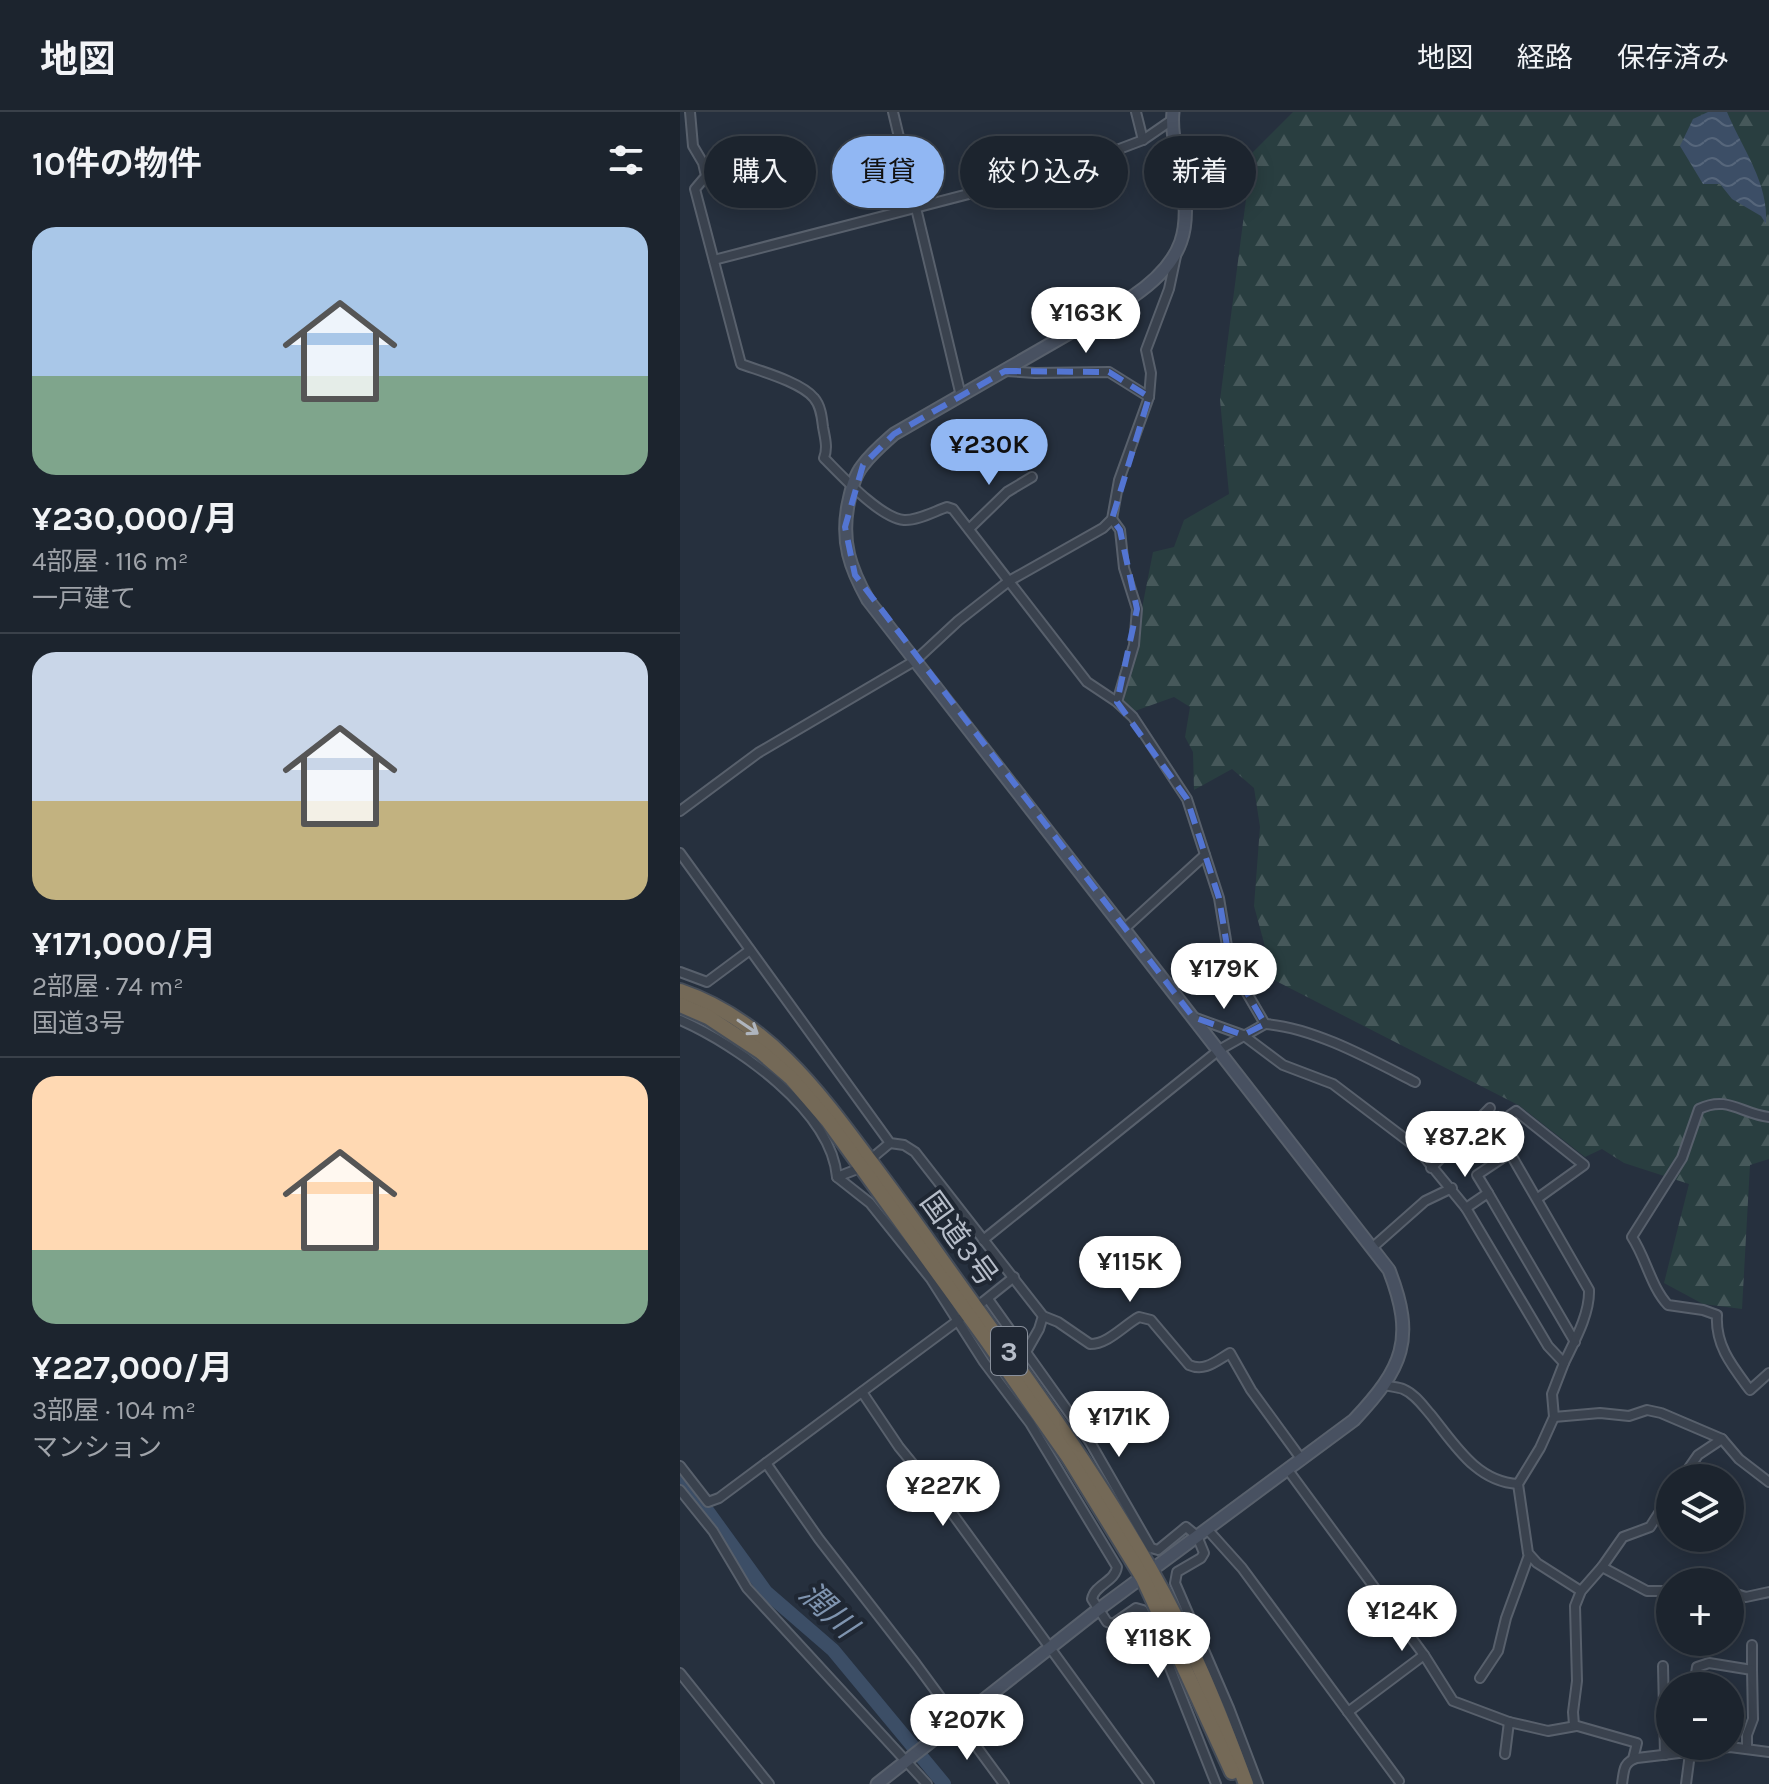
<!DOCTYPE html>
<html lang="ja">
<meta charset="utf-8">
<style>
body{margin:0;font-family:Karla,"Noto Sans JP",sans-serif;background:#252c36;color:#f1f3f6;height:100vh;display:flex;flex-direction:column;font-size:30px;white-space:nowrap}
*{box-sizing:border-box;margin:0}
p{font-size:26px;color:#a0a4aa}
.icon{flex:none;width:44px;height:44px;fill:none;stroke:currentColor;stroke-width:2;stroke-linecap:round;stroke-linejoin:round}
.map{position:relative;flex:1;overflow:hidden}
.panel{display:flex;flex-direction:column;background:#1c242e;width:680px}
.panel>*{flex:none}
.top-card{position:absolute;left:24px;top:24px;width:760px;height:72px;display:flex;gap:16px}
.controls{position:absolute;left:976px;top:1352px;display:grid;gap:16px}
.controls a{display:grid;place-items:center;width:88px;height:88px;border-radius:50%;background:#1c242e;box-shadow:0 4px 20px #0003,0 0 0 2px #3a414a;font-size:40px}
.price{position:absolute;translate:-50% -68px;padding:0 18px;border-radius:28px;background:#fff;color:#222;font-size:26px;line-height:52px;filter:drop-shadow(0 2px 4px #0008)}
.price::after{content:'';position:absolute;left:50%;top:48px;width:24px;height:18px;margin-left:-12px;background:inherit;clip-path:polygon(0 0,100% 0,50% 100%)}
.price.selected{background:#91b7f3;color:#111}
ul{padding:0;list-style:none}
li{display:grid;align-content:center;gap:16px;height:424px;padding:0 32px}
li+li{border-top:2px solid #3a414a}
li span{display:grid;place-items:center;height:248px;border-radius:24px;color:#555}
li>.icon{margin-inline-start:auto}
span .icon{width:144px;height:144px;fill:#fffc;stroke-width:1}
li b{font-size:34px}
h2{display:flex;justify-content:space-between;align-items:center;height:96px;padding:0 32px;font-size:34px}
.pill{padding:0 28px;border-radius:36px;background:#1c242e;box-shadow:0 4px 20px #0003,0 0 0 2px #3a414a;font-size:28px;line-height:72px}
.pill.selected{background:#91b7f3;color:#111}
header{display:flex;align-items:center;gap:48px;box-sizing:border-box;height:112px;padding:0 40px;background:#1c242e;border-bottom:2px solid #3a414a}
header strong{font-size:38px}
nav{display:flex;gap:44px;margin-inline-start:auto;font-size:28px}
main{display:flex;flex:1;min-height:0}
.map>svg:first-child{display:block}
</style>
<header>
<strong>地図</strong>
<nav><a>地図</a><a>経路</a><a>保存済み</a></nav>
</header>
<main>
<section class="panel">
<h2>10件の物件<svg class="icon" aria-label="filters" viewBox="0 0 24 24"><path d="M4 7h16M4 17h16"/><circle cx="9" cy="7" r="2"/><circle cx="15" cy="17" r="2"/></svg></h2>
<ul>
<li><span style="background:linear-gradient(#a9c7e8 60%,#7fa58c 0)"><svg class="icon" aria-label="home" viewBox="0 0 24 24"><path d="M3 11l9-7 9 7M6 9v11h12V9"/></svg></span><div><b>¥230,000/月</b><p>4部屋 · 116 m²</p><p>一戸建て</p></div></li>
<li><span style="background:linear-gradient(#c9d6e8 60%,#c2b280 0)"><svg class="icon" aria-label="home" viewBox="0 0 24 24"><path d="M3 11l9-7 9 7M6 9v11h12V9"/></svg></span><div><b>¥171,000/月</b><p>2部屋 · 74 m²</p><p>国道3号</p></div></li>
<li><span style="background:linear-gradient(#ffd9b3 70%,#7fa58c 0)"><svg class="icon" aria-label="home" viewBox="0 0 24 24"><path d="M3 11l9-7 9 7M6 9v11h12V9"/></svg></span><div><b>¥227,000/月</b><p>3部屋 · 104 m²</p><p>マンション</p></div></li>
</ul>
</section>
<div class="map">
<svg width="1089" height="1672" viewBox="0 0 1089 1672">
<defs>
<pattern id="forest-firs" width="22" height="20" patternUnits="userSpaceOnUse" patternTransform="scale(2)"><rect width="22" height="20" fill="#293e40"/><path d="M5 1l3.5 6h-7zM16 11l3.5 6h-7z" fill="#46585a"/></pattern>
<pattern id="water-waves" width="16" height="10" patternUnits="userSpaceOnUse" patternTransform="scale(2)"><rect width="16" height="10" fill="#3c4e66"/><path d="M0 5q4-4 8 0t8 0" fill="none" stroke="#56667b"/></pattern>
</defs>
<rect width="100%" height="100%" fill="#26303e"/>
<path fill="url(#forest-firs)" d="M613,0h476v1047l-19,6 -8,144 -39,-5 -39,-21 25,-99 -65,-21 -22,-14 -17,8 -65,-51 -246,-126 -20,-74 6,-79 -6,-39 -22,-19 -38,21 -1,-38 -8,-15 5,-30 -16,-10 -39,14 -11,-11 29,-148 21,-5 10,-27 45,-26 -9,-94 32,-247z"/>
<path fill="url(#water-waves)" d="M1028,0h19c15,36 42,71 39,112l-5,-8 -29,-17 -12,-15h-17l-23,-38 13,-27z"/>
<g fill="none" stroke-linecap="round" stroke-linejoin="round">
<path stroke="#3c4e66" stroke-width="14" d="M0,1361l86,119 67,58 111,134"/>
<defs>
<g id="street">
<path d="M10,0l3,34 10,17 3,13 -11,13 46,175c19,7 60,18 73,34 7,8 8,20 9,29 2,11 5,21 1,31 17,17 56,60 80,62 13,1 31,-9 43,-13l6,2 134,173 30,20 16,15 54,82 32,99 11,66 35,60 -46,26 -236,190"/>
<path d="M213,0l68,284"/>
<path d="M456,0l7,28"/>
<path d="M34,148l355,-92 74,-28 29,-20"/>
<path d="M326,259l29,2 74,-1 40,25"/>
<path d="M432,407l8,11 4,38 13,41 -3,36 -17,57"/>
<path d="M290,416l37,-36 25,-15"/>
<path d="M0,699l78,-58 158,-93 42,-39 51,-40 94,-53 9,-9 7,-39 30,-83 2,-24 -5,-23 23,-61 7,-33"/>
<path d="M0,741l210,290 14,2 11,7 128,164 15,6 32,22c18,0 33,-18 49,-27l12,3 38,45c16,7 27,-4 41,-12l21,37 51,70"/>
<path d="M444,817l81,-74"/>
<path d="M0,860l27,10 43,-32"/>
<path d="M513,905l50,18 40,30 50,19 83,63 50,61 82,138 16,17 -12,31 2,23 -14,31 -22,36 10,69 9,10 44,28"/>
<path d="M0,908c57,25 151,90 157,157l33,26 61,76 53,83 46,61 87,144c-2,15 -22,17 -25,32l15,23 6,2 23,-16 7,2 18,35 55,139"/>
<path d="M585,912c48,3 107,36 150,58"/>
<path d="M1089,1005c-28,-3 -41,-22 -70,-8l-17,49 -50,79c14,21 19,50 36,68l35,5 14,5c-2,31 16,52 33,75l19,-17"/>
<path d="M830,1041l-15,-27 21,-15 68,54 -46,33"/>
<path d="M751,1056l59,-60"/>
<path d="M157,1065l23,-9 30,-25"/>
<path d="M808,1081l87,149"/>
<path d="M786,1096l22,-15 -11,-18 33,-22 79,137c1,24 -15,52 -25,73"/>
<path d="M693,1135l52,-46 27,-13"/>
<path d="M308,1187l102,143 61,106 7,2 28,-23 11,9 7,17 -3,5 -24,14 -2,11 54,125 29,76"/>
<path d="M294,1197l40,-32"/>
<path d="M346,1240l13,-23 4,-13"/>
<path d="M705,1273c6,2 13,2 18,4 12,5 20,17 28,26 24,30 46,67 87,69"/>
<path d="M182,1280l37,55 45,55 205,282"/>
<path d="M874,1305l46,-4 29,3 18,-6 14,3 61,26 17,20 30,23"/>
<path d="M86,1351l53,76 97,125 88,120"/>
<path d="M0,1354l28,36 11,-4 241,-179"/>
<path d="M608,1358l136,185 29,46 56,21 39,9 28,-5"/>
<path d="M1002,1366l16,-23 24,-16"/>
<path d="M0,1378l33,41 34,57 180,196"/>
<path d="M527,1417l35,39 157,213"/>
<path d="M922,1455l45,24h23"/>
<path d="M1050,1480l16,5 23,-5"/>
<path d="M1072,1533v25"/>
<path d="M983,1554l2,89"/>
<path d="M0,1561l89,111"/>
<path d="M800,1566l18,-27 8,-33 23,-63"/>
<path d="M1014,1574l3,-19 12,-4 43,7 1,49 -6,16v14"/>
<path d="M668,1600l76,-57"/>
<path d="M825,1642l4,-32"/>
<path d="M953,1647l4,-16 -63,-18 -1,-13 4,-31 -2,-75 6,-15 21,-24 21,-30 27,-10 20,-31"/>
<path d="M942,1672c2,-13 1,-22 15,-26l93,-11 39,5"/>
<path d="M1006,1672l5,-38"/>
</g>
<path id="secondary" d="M197,1672l222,-175 255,-189c49,-52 62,-81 35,-150l-521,-670c-18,-32 -27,-58 -20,-95 3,-14 6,-29 15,-40 9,-12 21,-22 31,-31l238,-137c53,-36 61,-68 48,-129 -4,-19 -9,-37 -7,-56"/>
<g id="highway">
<path d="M0,879c86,29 138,100 190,170 24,32 48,65 71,98 72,101 147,201 209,310 39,68 69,142 96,215"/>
<path d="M0,893l28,12 53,35 30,26 37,43 157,217 84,120 74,120 89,194"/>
</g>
</defs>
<use href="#street" stroke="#58606c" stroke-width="12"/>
<use href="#secondary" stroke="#58606c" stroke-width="15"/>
<use href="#highway" stroke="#454d59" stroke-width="18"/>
<use href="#street" stroke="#3a424e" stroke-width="8"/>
<use href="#secondary" stroke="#485161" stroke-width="11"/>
<use href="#highway" stroke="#746957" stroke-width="14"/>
</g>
<defs><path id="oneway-shaft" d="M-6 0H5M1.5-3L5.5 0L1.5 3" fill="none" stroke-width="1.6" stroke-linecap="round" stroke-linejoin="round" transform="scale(2)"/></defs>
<use stroke="#afb5be" href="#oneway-shaft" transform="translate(68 915) rotate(34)"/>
<path fill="none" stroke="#5375d3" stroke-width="6" stroke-dasharray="16 10" stroke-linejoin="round" d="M325,259l104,1 40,25 -37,122 8,11 17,79 -20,93 70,97 32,99 11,66 35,60 -22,11 -50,-18 -338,-442 -10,-48 18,-62 31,-31z"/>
<g text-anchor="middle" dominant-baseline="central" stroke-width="8" stroke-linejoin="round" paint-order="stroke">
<rect fill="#1f2733" stroke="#89909c" stroke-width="2" x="311" y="1215" width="36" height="48" rx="6"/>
<g font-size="28" font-weight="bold" fill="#b6bdc9">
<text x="329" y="1239">3</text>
</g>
<g font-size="30" fill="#b6bdc9" stroke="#1f2733">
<text transform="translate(279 1127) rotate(54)">国道3号</text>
</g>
<g font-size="32" font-style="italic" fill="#7f94af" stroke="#1f2733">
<text transform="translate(148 1498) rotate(43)">潤川</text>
</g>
</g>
</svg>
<div class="controls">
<a><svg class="icon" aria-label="layers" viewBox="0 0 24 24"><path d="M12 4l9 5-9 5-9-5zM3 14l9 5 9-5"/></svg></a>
<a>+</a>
<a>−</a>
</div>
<b class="price" style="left:406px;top:243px">¥163K</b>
<b class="price selected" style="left:309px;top:375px">¥230K</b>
<b class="price" style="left:544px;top:899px">¥179K</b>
<b class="price" style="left:785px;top:1067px">¥87.2K</b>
<b class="price" style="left:450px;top:1192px">¥115K</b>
<b class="price" style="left:439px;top:1347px">¥171K</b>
<b class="price" style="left:263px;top:1416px">¥227K</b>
<b class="price" style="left:722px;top:1541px">¥124K</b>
<b class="price" style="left:478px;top:1568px">¥118K</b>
<b class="price" style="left:287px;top:1650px">¥207K</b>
<div class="top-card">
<a class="pill">購入</a>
<a class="pill selected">賃貸</a>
<a class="pill">絞り込み</a>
<a class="pill">新着</a>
</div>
</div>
</main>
